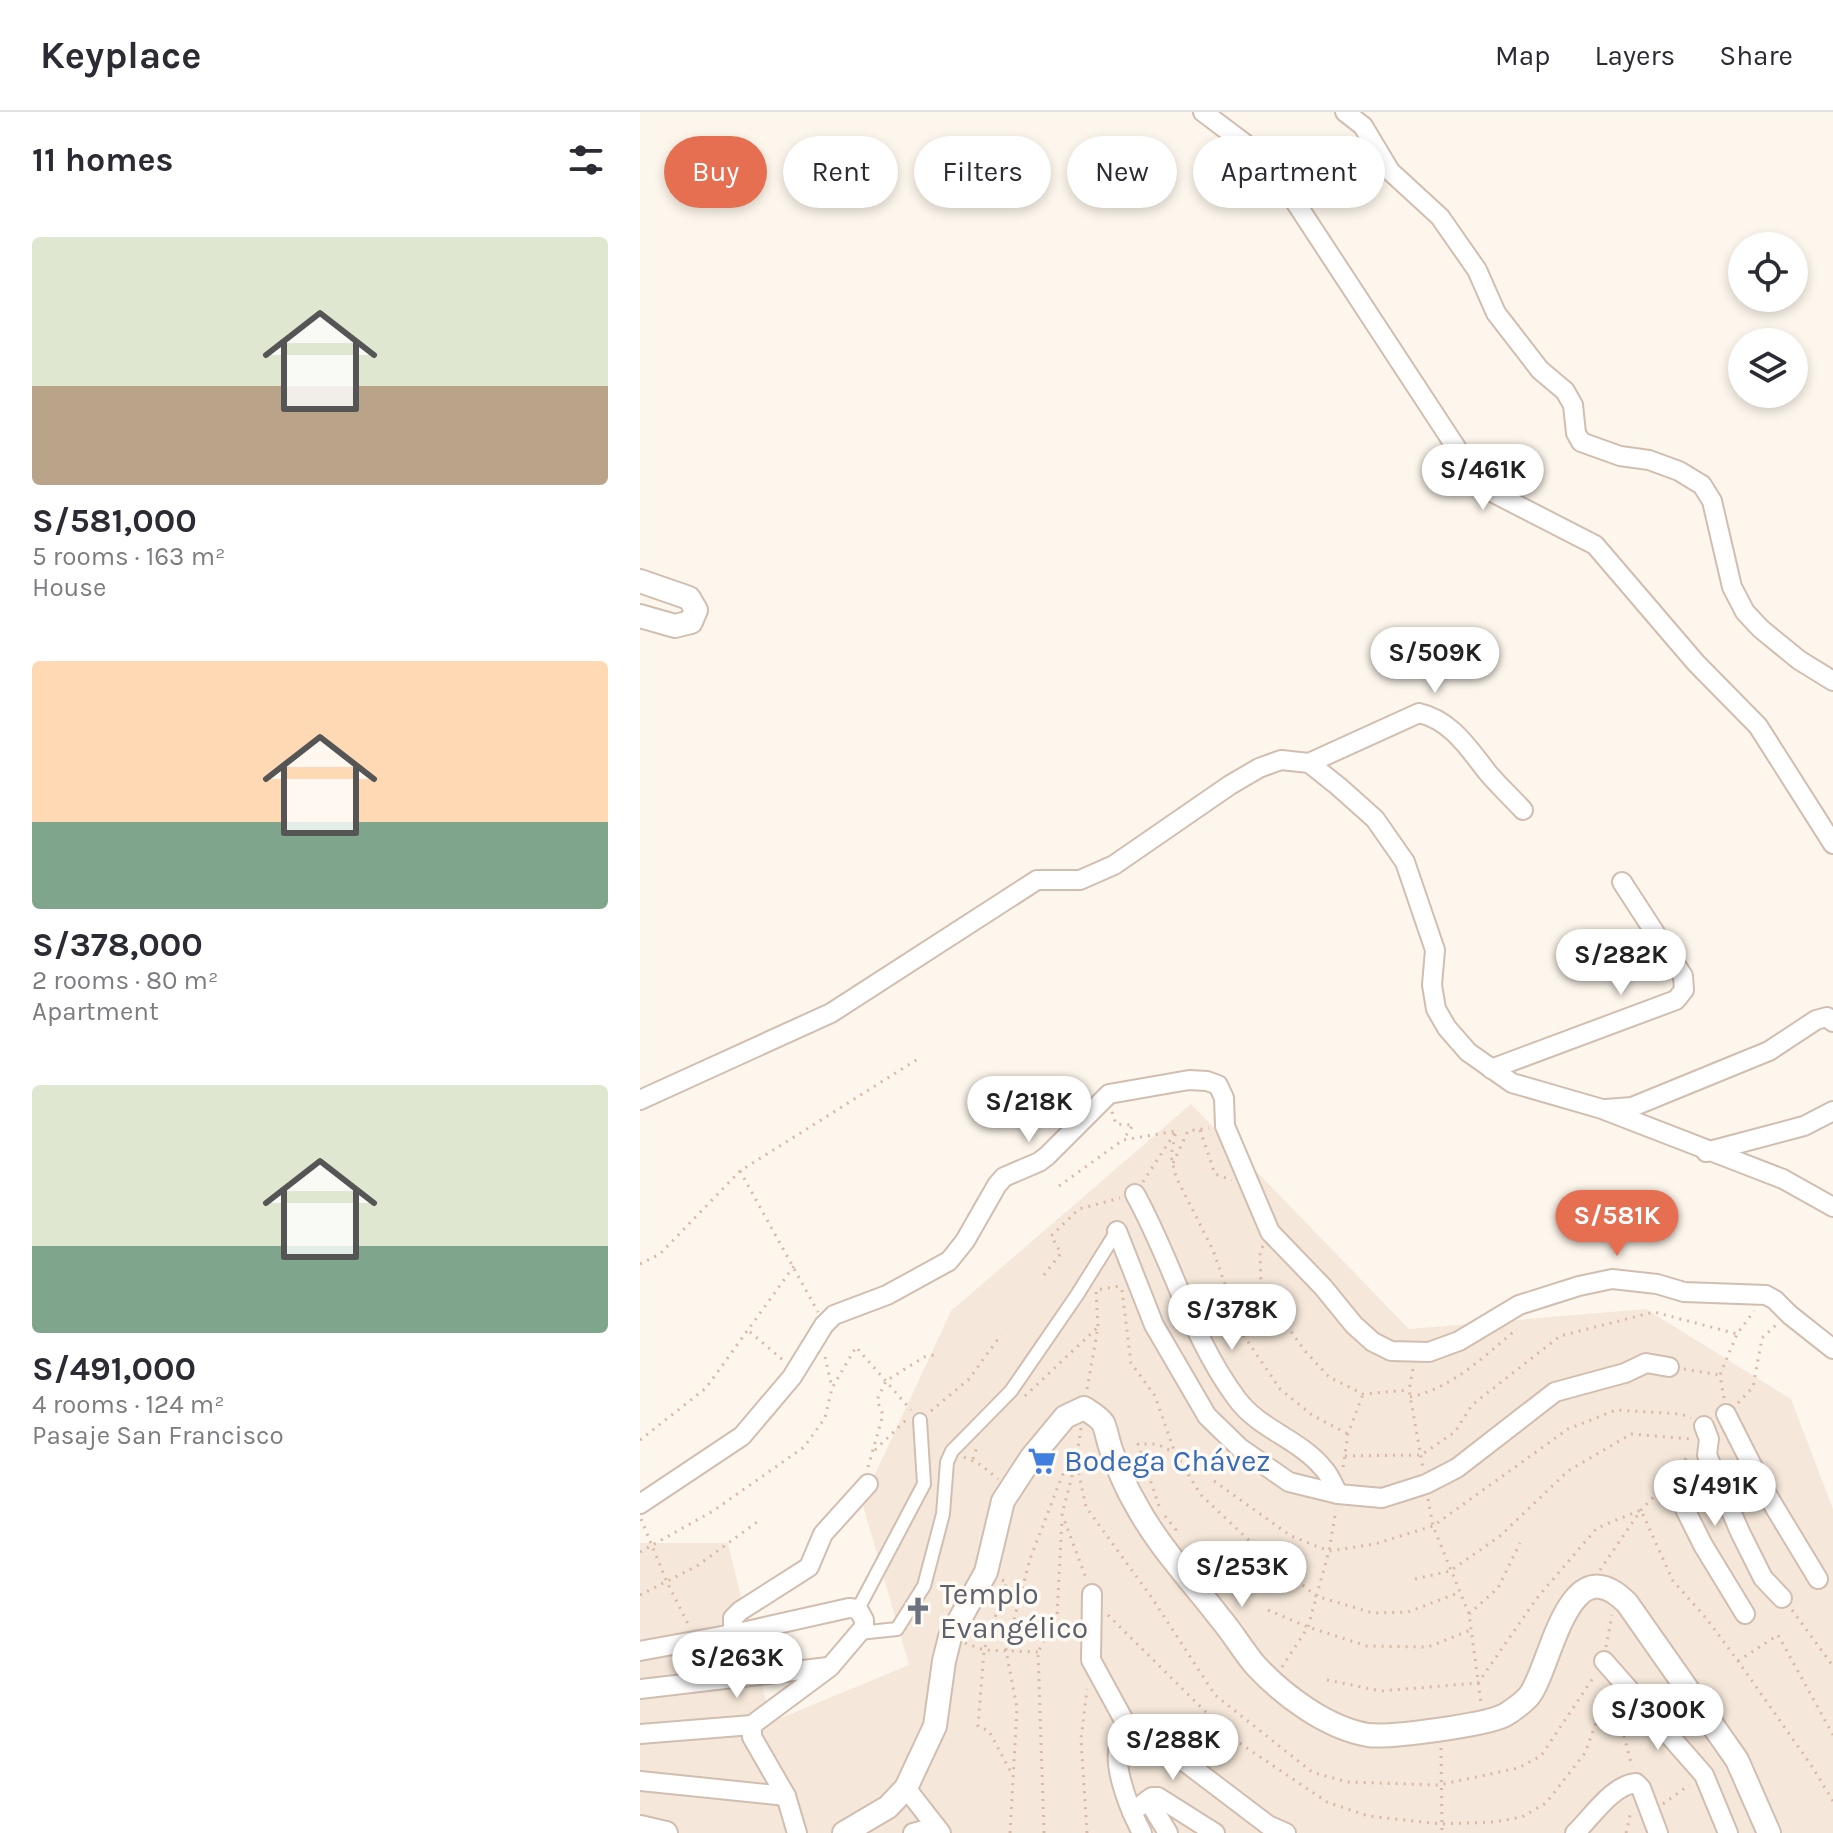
<!DOCTYPE html>
<meta charset="utf-8">
<style>
body{margin:0;font-family:Karla,sans-serif;background:#f7f7f7;color:#2b2b33;height:100vh;display:flex;flex-direction:column;font-size:30px;white-space:nowrap}
*{box-sizing:border-box;margin:0}
p{font-size:26px;color:#7c7c81}
.icon{flex:none;width:44px;height:44px;fill:none;stroke:currentColor;stroke-width:2;stroke-linecap:round;stroke-linejoin:round}
.map{position:relative;flex:1;overflow:hidden}
.sheet{display:flex;flex-direction:column;background:#fff;width:640px}
.sheet>*{flex:none}
.hud{position:absolute;left:24px;top:24px;width:760px;height:72px;display:flex;gap:16px}
.fabs{position:absolute;left:1088px;top:120px;display:grid;gap:16px}
.fabs a{display:grid;place-items:center;width:80px;height:80px;border-radius:50%;background:#fff;box-shadow:0 4px 12px #0003;font-size:40px}
.price{position:absolute;translate:-50% -68px;padding:0 18px;border-radius:28px;background:#fff;color:#222;font-size:26px;line-height:52px;filter:drop-shadow(0 2px 4px #0008)}
.price::after{content:'';position:absolute;left:50%;top:48px;width:24px;height:18px;margin-left:-12px;background:inherit;clip-path:polygon(0 0,100% 0,50% 100%)}
.price.selected{background:#e76f51;color:#fff}
ul{padding:0;list-style:none}
li{display:grid;align-content:center;gap:16px;height:424px;padding:0 32px}
li span{display:grid;place-items:center;height:248px;border-radius:8px;color:#555}
li>.icon{margin-inline-start:auto}
span .icon{width:144px;height:144px;fill:#fffc;stroke-width:1}
li b{font-size:34px}
h2{display:flex;justify-content:space-between;align-items:center;height:96px;padding:0 32px;font-size:34px}
.pill{padding:0 28px;border-radius:36px;background:#fff;box-shadow:0 4px 12px #0003;font-size:28px;line-height:72px}
.pill.selected{background:#e76f51;color:#fff}
header{display:flex;align-items:center;gap:48px;box-sizing:border-box;height:112px;padding:0 40px;background:#fff;border-bottom:2px solid #e1e1e2}
header strong{font-size:38px}
nav{display:flex;gap:44px;margin-inline-start:auto;font-size:28px}
main{display:flex;flex:1;min-height:0}
.map>svg:first-child{display:block}
</style>
<header>
<strong>Keyplace</strong>
<nav><a>Map</a><a>Layers</a><a>Share</a></nav>
</header>
<main>
<section class="sheet">
<h2>11 homes<svg class="icon" aria-label="filters" viewBox="0 0 24 24"><path d="M4 7h16M4 17h16"/><circle cx="9" cy="7" r="2"/><circle cx="15" cy="17" r="2"/></svg></h2>
<ul>
<li><span style="background:linear-gradient(#dfe7d0 60%,#b9a48a 0)"><svg class="icon" aria-label="home" viewBox="0 0 24 24"><path d="M3 11l9-7 9 7M6 9v11h12V9"/></svg></span><div><b>S/581,000</b><p>5 rooms · 163 m²</p><p>House</p></div></li>
<li><span style="background:linear-gradient(#ffd9b3 65%,#7fa58c 0)"><svg class="icon" aria-label="home" viewBox="0 0 24 24"><path d="M3 11l9-7 9 7M6 9v11h12V9"/></svg></span><div><b>S/378,000</b><p>2 rooms · 80 m²</p><p>Apartment</p></div></li>
<li><span style="background:linear-gradient(#dfe7d0 65%,#7fa58c 0)"><svg class="icon" aria-label="home" viewBox="0 0 24 24"><path d="M3 11l9-7 9 7M6 9v11h12V9"/></svg></span><div><b>S/491,000</b><p>4 rooms · 124 m²</p><p>Pasaje San Francisco</p></div></li>
</ul>
</section>
<div class="map">
<svg width="1193" height="1721" viewBox="0 0 1193 1721">
<rect width="100%" height="100%" fill="#fdf6ec"/>
<path fill="#f5e8da" d="M551,992l218,225 237,-20 145,90 42,110v324h-1193v-290h88l43,179 138,-57 -47,-163 89,-191z"/>
<g fill="none" stroke-linecap="round" stroke-linejoin="round">
<defs>
<g id="pedestrian">
<path d="M218,1497l66,-125 -4,-64"/>
<path d="M219,1521l38,-4 27,-43 19,-72 4,-52 5,-11 59,-60 66,-96 40,-64"/>
</g>
<g id="minor">
<path d="M563,0l65,49 5,7 209,319 113,58 101,118 62,63 75,118"/>
<path d="M705,0l18,14 27,45 50,46 37,53 19,43 44,57 25,21 8,14 3,28 5,9 39,14 29,4 30,11 23,14 10,16 20,86 13,25 16,17 38,31 34,21"/>
<path d="M669,651l110,-50c32,7 50,36 69,60 11,13 23,24 35,37"/>
<path d="M851,957l185,-69 8,-10 -1,-14 -61,-94"/>
<path d="M0,988l191,-87 206,-133h43l34,-15 116,-80 29,-17 22,-8 28,3 29,23 37,33 30,43 30,88 -3,35 4,24 11,19 21,24 44,31 90,26 181,70 50,28"/>
<path d="M966,997l26,-2 137,-56 47,-31 11,-3 6,5"/>
<path d="M1066,1040l98,-26 29,-15"/>
<path d="M495,1082c37,66 56,144 102,205 22,30 62,40 86,69 7,7 11,18 15,26"/>
<path d="M477,1119l37,94 53,91 33,32 49,34 49,12 44,4 44,-14 31,-16 98,-76 70,-19 21,-10 23,4"/>
<path d="M1086,1302l40,79 52,86"/>
<path d="M1064,1314l5,13 -2,16 33,77 23,46 19,20"/>
<path d="M1031,1369l32,64 42,69"/>
<path d="M0,1392l102,-68 50,-59 32,-52 10,-10 53,-20 62,-34 16,-20 32,-56 7,-8 35,-15 8,-6 62,-62 80,-14 18,1 11,4 6,13 1,28 45,106 53,55 31,38 19,17 18,9 38,1 30,-11 60,-36 60,-19 33,-7 45,5 27,8 82,3 9,5 15,15 43,34"/>
<path d="M452,1482l-1,66 41,75"/>
<path d="M0,1539l98,-18"/>
<path d="M964,1549l100,114 24,58"/>
<path d="M0,1577l188,-22"/>
<path d="M0,1622l112,-9"/>
<path d="M0,1669l146,15"/>
<path d="M266,1676l35,45"/>
<path d="M508,1688l20,33"/>
<path d="M492,1700l20,-15h6l57,36"/>
<path d="M157,1721l-11,-37 -34,-59v-12l78,-58 34,-40v-7l-6,-11 -9,-1 -111,25 -5,-7v-8l7,-7 69,-44 14,-33 45,-50"/>
<path d="M273,1721l23,-6"/>
<path d="M502,1721c-10,-19 -43,-91 -10,-98 6,-1 14,2 20,2l116,88 18,8"/>
<path d="M935,1721c17,-16 37,-48 61,-50l5,5 17,45"/>
</g>
<g id="tertiary">
<path d="M0,469l49,17 7,12 -5,12 -16,4 -35,-10"/>
<path d="M0,1715l26,6"/>
<path d="M204,1721l44,-26 18,-19 29,-62 9,-65 6,-24 36,-65 17,-71 28,-43 34,-41 19,-9c6,4 15,9 19,15 4,8 5,20 9,29 6,16 13,34 22,49 23,44 56,78 86,117 13,15 23,33 36,48 28,30 71,62 112,69 22,3 118,-10 137,-20 7,-4 19,-13 24,-19 22,-27 38,-154 98,-93l110,157 32,73"/>
</g>
</defs>
<use href="#pedestrian" stroke="#d1beb0" stroke-width="16"/>
<use href="#minor" stroke="#d1beb0" stroke-width="22"/>
<use href="#tertiary" stroke="#d1beb0" stroke-width="26"/>
<g stroke="#d9b8a5" stroke-width="3" stroke-dasharray="2 6" stroke-linecap="butt">
<path d="M472,1000l4,12 17,1 -10,15"/>
<path d="M560,1018l15,44 17,6"/>
<path d="M533,1051l15,-32 21,-3"/>
<path d="M100,1059l78,141"/>
<path d="M503,1070l33,-51"/>
<path d="M419,1074l64,-46 53,-9 -5,25 5,21 37,73 29,83 38,56 32,26 36,19"/>
<path d="M623,1134l-3,6 1,37 44,62 24,26 34,17 46,-4"/>
<path d="M0,1152l20,-10 80,-83 181,-114"/>
<path d="M404,1163l17,-22 -10,-17 28,-27 41,-11"/>
<path d="M482,1178l9,73 24,33 20,57 26,42 53,50 62,51 57,17 35,-1 50,-19"/>
<path d="M110,1220l34,29"/>
<path d="M185,1245l7,31"/>
<path d="M773,1257l-4,21 14,78"/>
<path d="M1044,1257l36,6"/>
<path d="M447,1277l11,-62 -2,-37 24,-4"/>
<path d="M385,1284l73,-69"/>
<path d="M770,1285c43,-9 74,-41 107,-68"/>
<path d="M1084,1286l-4,-23 17,-41 17,-23"/>
<path d="M1098,1291l15,-16 9,-49 15,-14"/>
<path d="M291,1299l38,-32 32,-44"/>
<path d="M441,1316l-5,33 -14,53 24,64"/>
<path d="M0,1328l66,-52 88,-122"/>
<path d="M235,1338l32,-31"/>
<path d="M705,1344l76,-1 34,-23 17,-27 88,-69 94,-24 83,22"/>
<path d="M324,1345l17,8 17,14"/>
<path d="M333,1347l5,-15"/>
<path d="M437,1353l9,42 66,91 63,97 97,77 35,10 92,3 79,-17 23,-12 54,-81"/>
<path d="M228,1355l15,-52 -6,-15 9,-19 38,-24 15,-3"/>
<path d="M703,1355l5,-33 15,-40"/>
<path d="M1041,1355l8,-14"/>
<path d="M574,1369l77,55 38,15 46,-7 58,-18 135,-97 48,-19 65,4 10,4"/>
<path d="M788,1387l5,27 36,88 12,89"/>
<path d="M519,1394l-21,-62h19l18,9"/>
<path d="M525,1404l11,14 -1,2"/>
<path d="M1,1407l26,63 22,44"/>
<path d="M0,1440l73,-41 91,-64 21,-29 7,-30 24,-41 55,63"/>
<path d="M960,1458l41,-60 19,-20"/>
<path d="M775,1467l35,-8 50,-35 68,-65 63,-37 60,5"/>
<path d="M362,1468l5,2 -23,68 -6,76 11,5 24,45"/>
<path d="M0,1483l57,-29 60,-44"/>
<path d="M628,1498l40,17 59,19 61,1 43,-17"/>
<path d="M1152,1498l41,56"/>
<path d="M829,1502l29,-26 22,-45"/>
<path d="M468,1503l124,123 95,64 41,14 73,8 53,-2 28,-5 24,-14 39,-50 24,-65"/>
<path d="M325,1531l19,7 54,2"/>
<path d="M966,1535l6,-32"/>
<path d="M1098,1549l40,-26 55,100"/>
<path d="M642,1555l26,-40 21,-76 7,-41"/>
<path d="M687,1568l54,11 97,-8 59,-85 60,-70 44,-18 32,71 33,37 32,43 73,104 22,36"/>
<path d="M974,1585l18,70"/>
<path d="M801,1636l1,85"/>
<path d="M575,1653l17,-27"/>
<path d="M1023,1692l26,-19"/>
<path d="M370,1721l7,-125 -11,-58 24,-91 32,-83 14,-25"/>
<path d="M404,1721l-6,-181 19,-36 5,-98"/>
<path d="M447,1721l-6,-94 6,-50"/>
<path d="M986,1721l5,-22"/>
</g>
<use href="#pedestrian" stroke="#fff" stroke-width="12"/>
<use href="#minor" stroke="#fff" stroke-width="18"/>
<use href="#tertiary" stroke="#fff" stroke-width="22"/>
</g>
<defs>
<symbol id="supermarket-bare" viewBox="-9 -9 18 18"><path d="M-6-5.5h2.5l.6 2H6L4.5 2H-2.5L-4.4-4H-6ZM-1.5 3.2a1.3 1.3 0 1 0 .1 0ZM3 3.2a1.3 1.3 0 1 0 .1 0Z" fill="#3f7fe0" stroke="#fffaf3" stroke-width="2.5" paint-order="stroke"/></symbol>
<symbol id="church-bare" viewBox="-9 -9 18 18"><path d="M-1.2-6h2.4v3.5h3.3v2.4h-3.3V6h-2.4V-.1h-3.3v-2.4h3.3Z" fill="#6b7280" stroke="#fffaf3" stroke-width="2.5" paint-order="stroke"/></symbol>
</defs>
<g fill-rule="evenodd">
<use href="#supermarket-bare" x="382" y="1329" width="40" height="40"/>
<use href="#church-bare" x="258" y="1479" width="40" height="40"/>
</g>
<g text-anchor="middle" dominant-baseline="central" stroke-width="7" stroke-linejoin="round" paint-order="stroke">
<g font-size="30" fill="#366cbe" stroke="#fffaf3" text-anchor="start">
<text x="424" y="1349">Bodega Chávez</text>
</g>
<g font-size="30" fill="#5b616d" stroke="#fffaf3" text-anchor="start">
<text x="300" y="1482">Templo<tspan x="300" dy="34">Evangélico</tspan></text>
</g>
</g>
</svg>
<div class="fabs">
<a><svg class="icon" aria-label="locate" viewBox="0 0 24 24"><circle cx="12" cy="12" r="6"/><path d="M12 2v4M12 18v4M2 12h4M18 12h4"/></svg></a>
<a><svg class="icon" aria-label="layers" viewBox="0 0 24 24"><path d="M12 4l9 5-9 5-9-5zM3 14l9 5 9-5"/></svg></a>
</div>
<b class="price" style="left:843px;top:400px">S/461K</b>
<b class="price" style="left:795px;top:583px">S/509K</b>
<b class="price" style="left:981px;top:885px">S/282K</b>
<b class="price" style="left:389px;top:1032px">S/218K</b>
<b class="price selected" style="left:977px;top:1146px">S/581K</b>
<b class="price" style="left:592px;top:1240px">S/378K</b>
<b class="price" style="left:1075px;top:1416px">S/491K</b>
<b class="price" style="left:602px;top:1497px">S/253K</b>
<b class="price" style="left:97px;top:1588px">S/263K</b>
<b class="price" style="left:1018px;top:1640px">S/300K</b>
<b class="price" style="left:533px;top:1670px">S/288K</b>
<div class="hud">
<a class="pill selected">Buy</a>
<a class="pill">Rent</a>
<a class="pill">Filters</a>
<a class="pill">New</a>
<a class="pill">Apartment</a>
</div>
</div>
</main>
